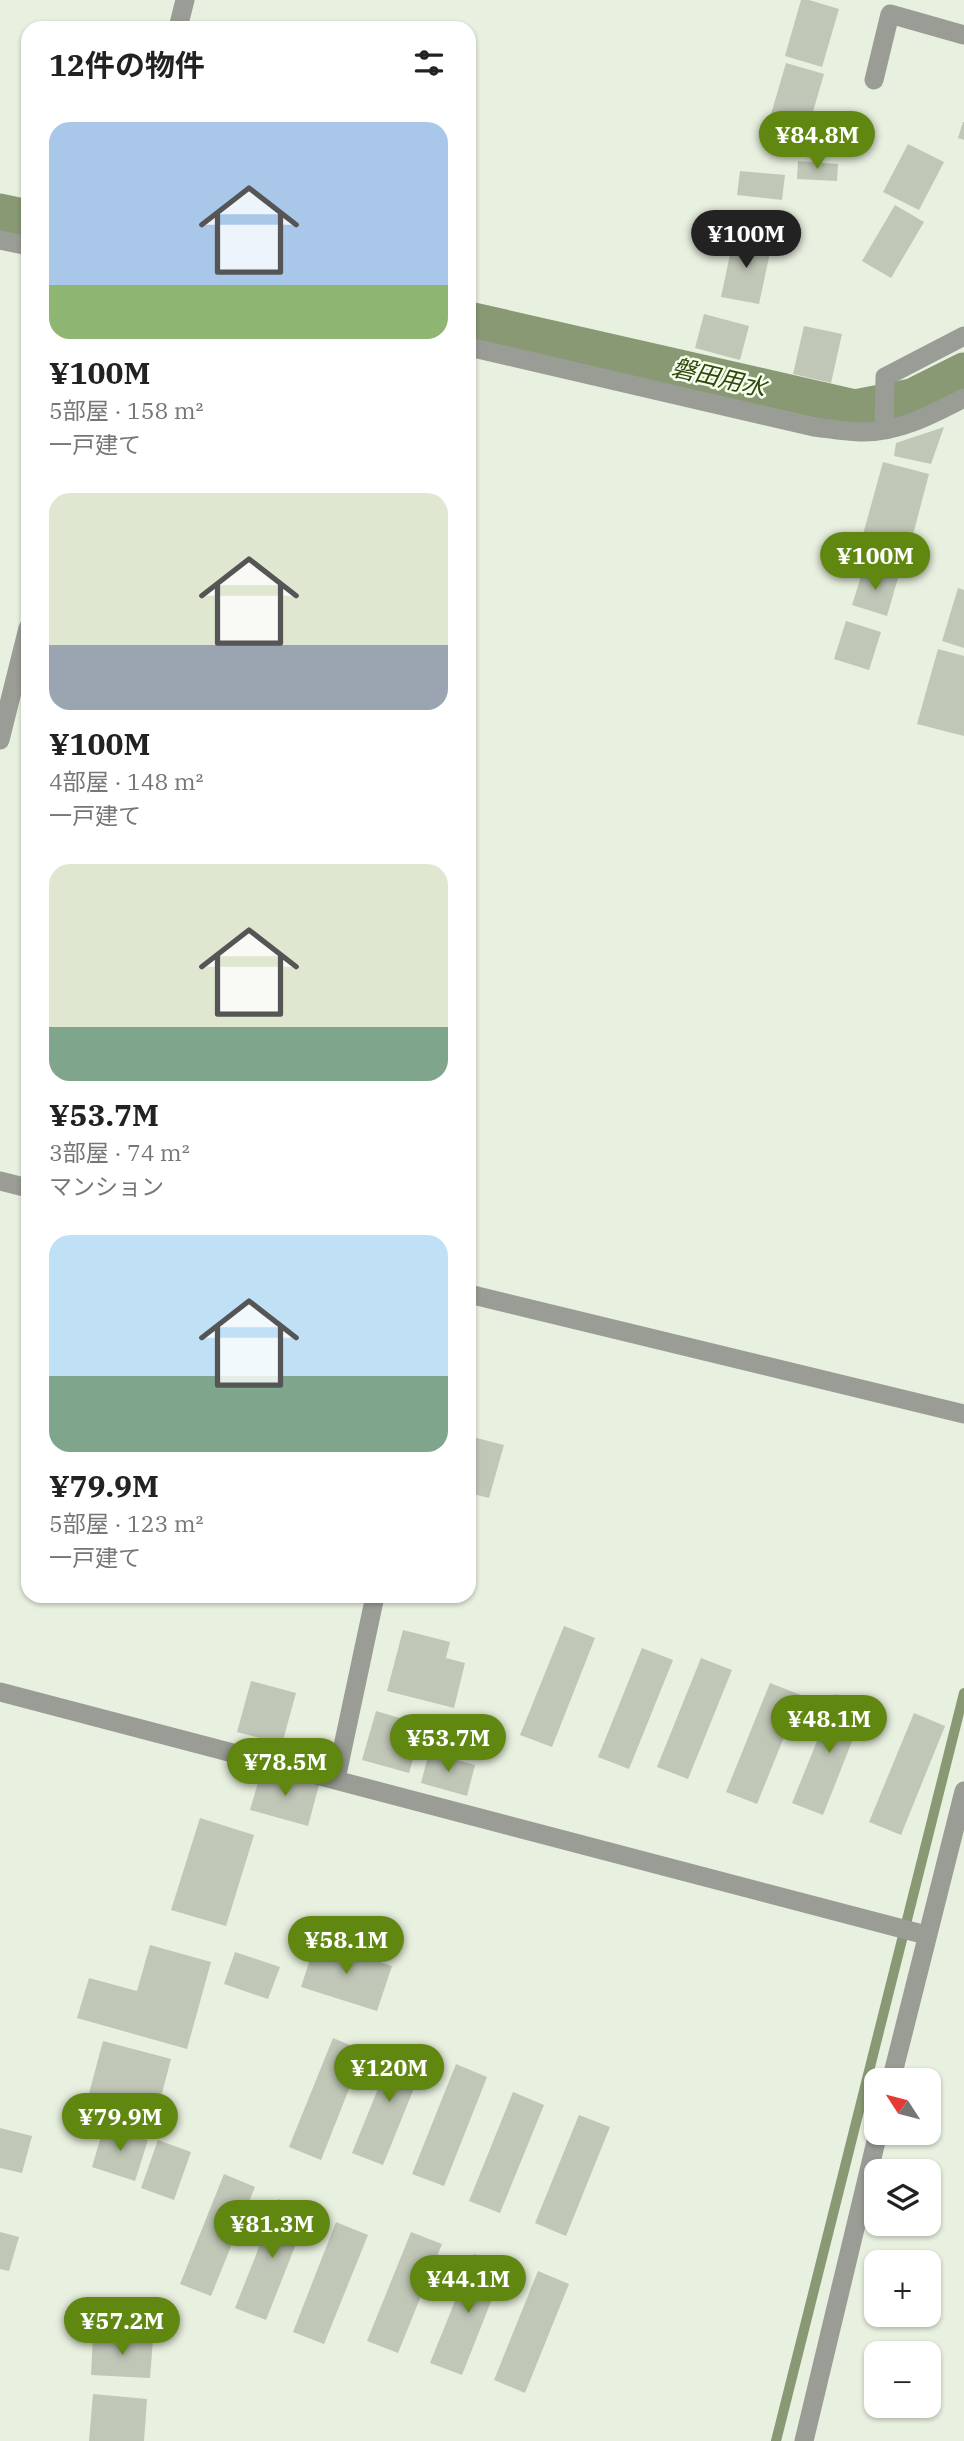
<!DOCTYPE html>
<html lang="ja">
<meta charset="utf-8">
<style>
body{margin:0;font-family:"IBM Plex Serif","Noto Sans JP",serif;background:#f6f6f6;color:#222;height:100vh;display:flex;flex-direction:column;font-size:26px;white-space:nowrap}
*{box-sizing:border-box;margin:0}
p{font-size:23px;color:#767676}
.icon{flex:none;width:38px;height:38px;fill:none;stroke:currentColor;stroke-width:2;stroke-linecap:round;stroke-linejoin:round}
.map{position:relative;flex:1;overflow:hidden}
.panel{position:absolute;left:21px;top:21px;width:455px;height:1582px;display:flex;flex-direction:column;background:#fff;border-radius:21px;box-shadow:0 2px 5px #0004}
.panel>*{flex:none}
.needle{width:46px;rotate:306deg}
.tools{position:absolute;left:864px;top:2068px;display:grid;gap:14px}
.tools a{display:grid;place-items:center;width:77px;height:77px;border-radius:14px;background:#fff;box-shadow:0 2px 5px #0004;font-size:35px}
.price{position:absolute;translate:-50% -60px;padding:0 16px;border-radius:24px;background:#608710;color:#fff;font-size:23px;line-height:46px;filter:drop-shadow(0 2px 4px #0008)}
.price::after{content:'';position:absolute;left:50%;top:42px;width:21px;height:16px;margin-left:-10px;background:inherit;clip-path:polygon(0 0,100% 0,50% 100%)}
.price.current{background:#222;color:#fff}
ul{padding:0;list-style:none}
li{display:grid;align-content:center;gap:14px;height:371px;padding:0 28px}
li span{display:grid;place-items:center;height:217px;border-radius:21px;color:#555}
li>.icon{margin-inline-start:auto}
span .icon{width:126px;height:126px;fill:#fffc;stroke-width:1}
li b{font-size:30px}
h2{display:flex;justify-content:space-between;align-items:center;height:84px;padding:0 28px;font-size:30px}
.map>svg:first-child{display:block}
</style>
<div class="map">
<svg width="964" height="2441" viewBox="0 0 964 2441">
<rect width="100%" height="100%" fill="#e8f0df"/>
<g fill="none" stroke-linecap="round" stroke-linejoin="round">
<path stroke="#889974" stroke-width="10" d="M776,2441l188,-748"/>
<g stroke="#889974" stroke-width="37">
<path d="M0,212l28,6"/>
<path d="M469,320l386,88 57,-11 52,-26"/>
</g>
</g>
<g fill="#c0c7b7">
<path d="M801,0h8l30,9 -17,58 -37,-11z"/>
<path d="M786,63l38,11 -17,58 -38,-11z"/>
<path d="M963,122h1v18l-6,-2z"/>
<path d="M908,144l36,18 -25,48 -36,-18z"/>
<path d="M798,161l40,3 -1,17 -40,-2z"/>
<path d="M740,171l45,4 -3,25 -45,-5z"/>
<path d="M895,205l29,17 -33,56 -29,-17z"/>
<path d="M734,236l38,7 -13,61 -38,-7z"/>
<path d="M704,314l45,12 -9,34 -45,-12z"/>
<path d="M804,326l38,8 -11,49 -38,-9z"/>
<path d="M944,427l-13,37 -37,-8 2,-13z"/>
<path d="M883,462l46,12 -20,76 -47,-12z"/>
<path d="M864,567l34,11 -11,38 -35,-11z"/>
<path d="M958,588l6,2v58l-22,-7z"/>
<path d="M846,621l35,11 -12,38 -35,-11z"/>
<path d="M938,649l26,7v80l-47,-12z"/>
<path d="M469,1436l35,9 -15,53 -20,-5z"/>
<path d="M436,1596h21l-2,6z"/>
<path d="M564,1626l31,12 -43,109 -32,-12z"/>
<path d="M403,1630l47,12 -4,16 19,5 -11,45 -67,-17z"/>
<path d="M642,1648l31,12 -44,109 -31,-12z"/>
<path d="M701,1658l31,12 -44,109 -31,-12z"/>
<path d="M251,1681l45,12 -14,51 -45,-12z"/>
<path d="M770,1683l31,12 -44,109 -31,-12z"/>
<path d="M836,1694l30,12 -43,109 -31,-12z"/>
<path d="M376,1711l47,14 -14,48 -47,-13z"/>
<path d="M914,1713l31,13 -44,109 -32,-13z"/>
<path d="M429,1752l46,13 -8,31 -46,-13z"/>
<path d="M262,1769l57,16 -11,41 -58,-16z"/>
<path d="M200,1818l54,17 -28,91 -55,-16z"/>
<path d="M316,1941l76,25 -15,45 -76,-24z"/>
<path d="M150,1945l61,17 -24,87 -110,-31 12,-40 48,13z"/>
<path d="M235,1952l45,15 -12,32 -44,-15z"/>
<path d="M333,2038l31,13 -43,109 -32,-13z"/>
<path d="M103,2041l68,18 -10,38 -14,-4 -9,34 -54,-15z"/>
<path d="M396,2044l31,12 -44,109 -31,-12z"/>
<path d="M456,2064l31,13 -43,109 -32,-12z"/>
<path d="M513,2092l31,13 -44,108 -31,-12z"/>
<path d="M579,2115l31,12 -44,109 -31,-13z"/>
<path d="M104,2126l44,14 -13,41 -43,-14z"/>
<path d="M0,2128l32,8 -10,37 -22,-5z"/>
<path d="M158,2140l33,12 -17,48 -33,-12z"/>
<path d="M224,2174l31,13 -44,109 -31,-12z"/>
<path d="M278,2199l31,12 -43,109 -31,-12z"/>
<path d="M336,2222l32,13 -44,109 -31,-12z"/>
<path d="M0,2232l19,5 -10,34 -9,-2z"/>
<path d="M411,2232l31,12 -44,109 -31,-12z"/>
<path d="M474,2254l31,12 -43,109 -32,-12z"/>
<path d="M538,2271l31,13 -44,109 -31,-13z"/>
<path d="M93,2335l60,4 -3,39 -59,-3z"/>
<path d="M93,2394l54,5 -3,42h-55z"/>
</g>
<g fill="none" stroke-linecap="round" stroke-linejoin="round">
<g stroke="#9a9d96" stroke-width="19">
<path d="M178,28l7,-28"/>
<path d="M874,80l16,-66 74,21"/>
<path d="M0,240l28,6"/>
<path d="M469,347l345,80c16,2 34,5 50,5 36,0 69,-18 100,-34"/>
<path d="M884,429l1,-52 79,-41"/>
<path d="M0,740l28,-112"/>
<path d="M0,1692l926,243"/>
<path d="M336,1779l39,-183"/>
</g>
<g stroke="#9a9d96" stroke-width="19">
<path d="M0,1181l28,7"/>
<path d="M469,1294l495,120"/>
<path d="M891,2081l73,-290"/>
<path d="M804,2441l74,-308"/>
</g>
</g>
<g text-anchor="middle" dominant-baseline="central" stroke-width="5" stroke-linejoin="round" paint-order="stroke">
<g font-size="24" font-style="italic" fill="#31460b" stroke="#f6feed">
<text transform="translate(719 377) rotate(13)">磐田用水</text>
</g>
</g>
</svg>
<div class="tools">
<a><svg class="needle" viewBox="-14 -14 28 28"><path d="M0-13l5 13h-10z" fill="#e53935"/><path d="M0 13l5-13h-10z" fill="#767676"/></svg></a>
<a><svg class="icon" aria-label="layers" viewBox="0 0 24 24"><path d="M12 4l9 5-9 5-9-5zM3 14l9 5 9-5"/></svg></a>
<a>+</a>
<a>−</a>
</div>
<b class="price" style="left:817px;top:171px">¥84.8M</b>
<b class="price current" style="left:746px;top:270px">¥100M</b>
<b class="price" style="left:875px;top:592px">¥100M</b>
<b class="price" style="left:829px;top:1755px">¥48.1M</b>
<b class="price" style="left:448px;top:1774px">¥53.7M</b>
<b class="price" style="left:285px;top:1798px">¥78.5M</b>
<b class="price" style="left:346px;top:1976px">¥58.1M</b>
<b class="price" style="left:389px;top:2104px">¥120M</b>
<b class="price" style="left:120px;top:2153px">¥79.9M</b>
<b class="price" style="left:272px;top:2260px">¥81.3M</b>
<b class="price" style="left:468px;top:2315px">¥44.1M</b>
<b class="price" style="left:122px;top:2357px">¥57.2M</b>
<section class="panel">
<h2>12件の物件<svg class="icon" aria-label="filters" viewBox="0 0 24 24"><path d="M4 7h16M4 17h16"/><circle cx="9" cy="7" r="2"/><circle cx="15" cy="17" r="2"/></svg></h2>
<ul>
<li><span style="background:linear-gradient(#a9c7e8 75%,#8fb573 0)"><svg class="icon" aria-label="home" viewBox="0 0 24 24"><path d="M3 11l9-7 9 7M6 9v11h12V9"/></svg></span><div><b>¥100M</b><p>5部屋 · 158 m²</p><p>一戸建て</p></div></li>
<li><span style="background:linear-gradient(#dfe7d0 70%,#9aa5b1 0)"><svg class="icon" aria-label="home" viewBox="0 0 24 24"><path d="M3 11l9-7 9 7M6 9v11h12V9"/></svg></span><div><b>¥100M</b><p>4部屋 · 148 m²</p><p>一戸建て</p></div></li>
<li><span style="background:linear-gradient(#dfe7d0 75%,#7fa58c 0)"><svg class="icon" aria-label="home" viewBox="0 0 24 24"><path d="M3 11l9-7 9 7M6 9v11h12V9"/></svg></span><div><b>¥53.7M</b><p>3部屋 · 74 m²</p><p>マンション</p></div></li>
<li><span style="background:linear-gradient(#bfe0f5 65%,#7fa58c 0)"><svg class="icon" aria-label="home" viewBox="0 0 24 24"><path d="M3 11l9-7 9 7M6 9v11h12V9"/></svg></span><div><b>¥79.9M</b><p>5部屋 · 123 m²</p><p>一戸建て</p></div></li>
</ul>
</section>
</div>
